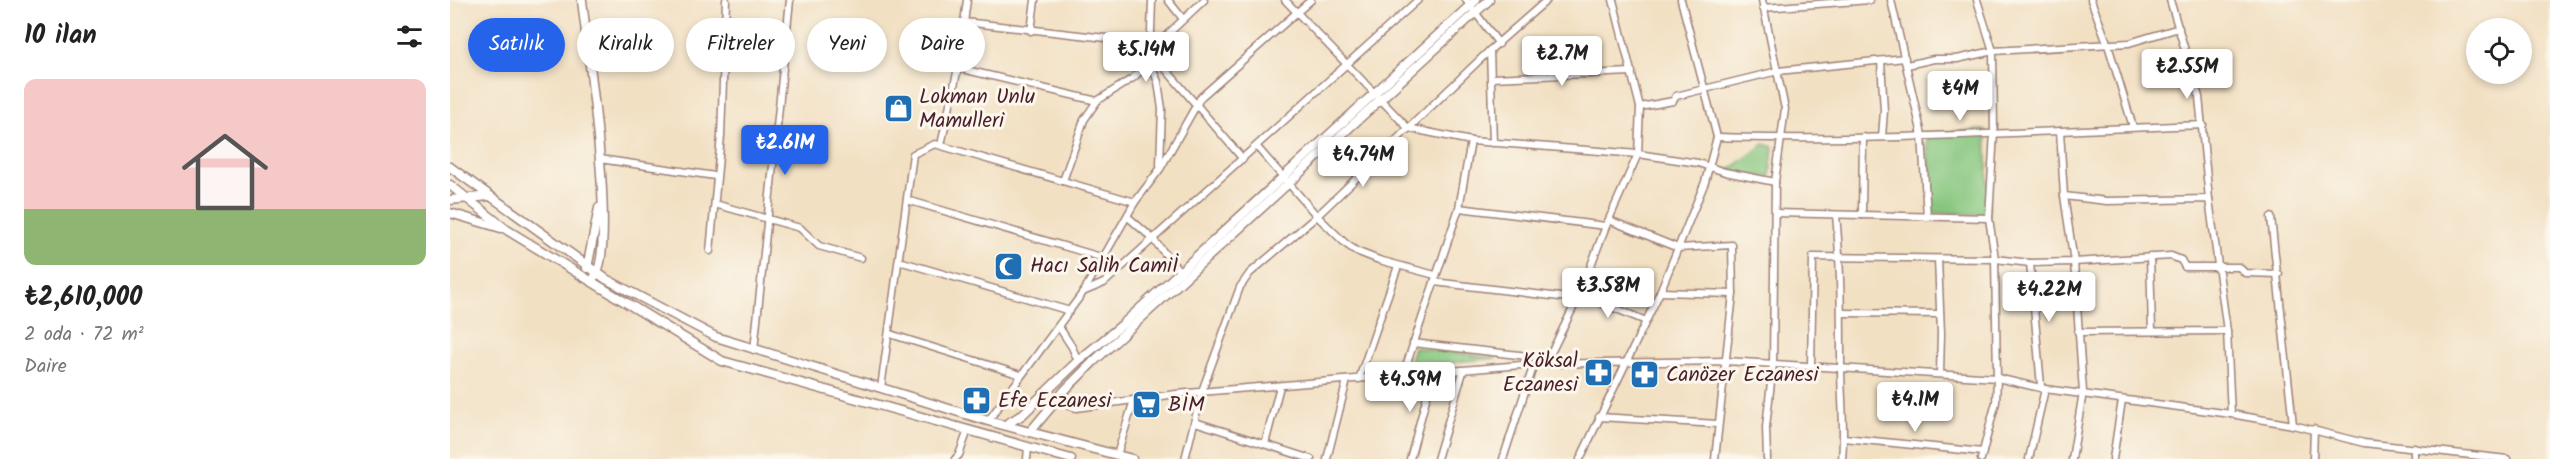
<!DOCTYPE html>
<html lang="tr">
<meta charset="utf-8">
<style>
body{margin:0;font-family:Kalam,sans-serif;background:#f6f6f6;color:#222;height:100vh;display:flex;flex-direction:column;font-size:22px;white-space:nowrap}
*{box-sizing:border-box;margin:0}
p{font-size:20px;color:#767676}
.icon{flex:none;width:33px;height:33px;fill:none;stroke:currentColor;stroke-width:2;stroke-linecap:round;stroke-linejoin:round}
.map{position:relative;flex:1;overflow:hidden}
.panel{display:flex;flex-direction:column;background:#fff;width:450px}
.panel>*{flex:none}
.top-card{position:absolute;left:18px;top:18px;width:570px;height:54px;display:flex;gap:12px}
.tools{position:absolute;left:2016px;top:18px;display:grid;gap:12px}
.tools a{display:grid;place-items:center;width:66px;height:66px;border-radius:50%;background:#fff;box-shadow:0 3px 9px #0003;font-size:30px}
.price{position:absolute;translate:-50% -51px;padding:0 14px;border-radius:6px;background:#fff;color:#222;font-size:20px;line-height:39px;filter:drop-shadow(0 2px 3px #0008)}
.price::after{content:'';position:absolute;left:50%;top:36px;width:18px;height:14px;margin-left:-9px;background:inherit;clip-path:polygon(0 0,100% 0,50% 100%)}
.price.selected{background:#2563eb;color:#fff}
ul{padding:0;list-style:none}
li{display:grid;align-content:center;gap:12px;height:318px;padding:0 24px}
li+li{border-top:2px solid #e0e0e0}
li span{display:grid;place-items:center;height:186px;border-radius:12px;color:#555}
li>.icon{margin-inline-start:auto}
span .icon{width:108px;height:108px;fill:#fffc;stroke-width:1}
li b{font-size:26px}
h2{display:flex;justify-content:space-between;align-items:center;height:72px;padding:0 24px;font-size:26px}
.tag{padding:0 21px;border-radius:27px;background:#fff;box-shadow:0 3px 9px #0003;font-size:21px;line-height:54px}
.tag.selected{background:#2563eb;color:#fff}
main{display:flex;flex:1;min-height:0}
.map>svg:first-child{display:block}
</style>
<main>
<section class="panel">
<h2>10 ilan<svg class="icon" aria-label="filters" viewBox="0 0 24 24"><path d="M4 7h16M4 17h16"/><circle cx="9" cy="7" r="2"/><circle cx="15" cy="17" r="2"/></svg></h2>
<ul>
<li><span style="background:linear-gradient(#f6c9c9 70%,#8fb573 0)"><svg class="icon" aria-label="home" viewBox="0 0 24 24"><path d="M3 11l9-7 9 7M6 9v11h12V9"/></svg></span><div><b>₺2,610,000</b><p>2 oda · 72 m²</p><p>Daire</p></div></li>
</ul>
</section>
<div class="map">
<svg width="2100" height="459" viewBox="0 0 2100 459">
<rect width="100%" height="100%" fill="#fbf7ec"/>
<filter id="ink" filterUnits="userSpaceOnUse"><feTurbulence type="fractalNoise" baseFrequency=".0167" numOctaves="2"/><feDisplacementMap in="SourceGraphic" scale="12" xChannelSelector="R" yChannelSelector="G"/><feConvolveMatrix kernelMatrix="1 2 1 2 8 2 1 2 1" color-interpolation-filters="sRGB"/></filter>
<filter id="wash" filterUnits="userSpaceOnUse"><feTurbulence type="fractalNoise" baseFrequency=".008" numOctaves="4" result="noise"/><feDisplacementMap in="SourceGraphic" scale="24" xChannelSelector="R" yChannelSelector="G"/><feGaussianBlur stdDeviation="1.35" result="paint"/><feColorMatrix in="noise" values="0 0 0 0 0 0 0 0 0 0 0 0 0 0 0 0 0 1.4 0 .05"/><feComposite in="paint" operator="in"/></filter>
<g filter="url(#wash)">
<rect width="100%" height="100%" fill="#f2e0c3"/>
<g fill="#86c67e" stroke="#687254" stroke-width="1.5">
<path d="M1536,130l3,84 -56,-1 -7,-80z"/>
<path d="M1314,144l9,3 -3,30 -42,-6z"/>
<path d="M964,347l82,11 -88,9z"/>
</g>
</g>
<g filter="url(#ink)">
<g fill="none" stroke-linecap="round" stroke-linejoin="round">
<defs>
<g id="street">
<path d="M702,0l-2,62 8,20 4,27 -2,56"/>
<path d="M718,0l15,19"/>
<path d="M754,0l-54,51 93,108"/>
<path d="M835,0l123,128 63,13 167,13 60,9 27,9 50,10"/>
<path d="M1016,0l33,44"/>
<path d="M1312,0l23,109 -10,73 -2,182 -7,63 1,32"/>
<path d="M1441,0l31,135 5,82"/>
<path d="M1527,0l16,51 1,81 -5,86 6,41 2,119 -1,24 -15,57"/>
<path d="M1641,0l17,45 25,82"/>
<path d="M1720,0l29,97 10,102"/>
<path d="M1313,8l107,-8"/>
<path d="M514,22l186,21"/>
<path d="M581,31l4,-31"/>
<path d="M1040,50l3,93"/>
<path d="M1431,61l3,50 -2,26"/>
<path d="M1457,65l27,-6h23l36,-8 136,-8 50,-15"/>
<path d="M508,68l139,33"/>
<path d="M1042,78l140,-6"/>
<path d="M1190,107l33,-6 3,-5 102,-25 127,-13"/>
<path d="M1610,131l4,65 10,66 9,130 -11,67"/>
<path d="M1267,137c161,5 324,-6 486,-12"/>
<path d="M491,145l17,-77 9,-68"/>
<path d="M807,147l60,69 29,28 10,7 23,9 56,15"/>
<path d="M150,159l115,17"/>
<path d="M613,181l21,-61 13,-19 36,-23 17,-16"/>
<path d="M1614,196l43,5 102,-2 18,132 4,83"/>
<path d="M457,200l197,58"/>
<path d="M265,204l85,24 19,18 42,12"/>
<path d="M1009,208l147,18"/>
<path d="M1325,213l214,5"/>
<path d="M1386,215c5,51 5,101 5,152 0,31 4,61 1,92"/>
<path d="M1412,215l1,-78"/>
<path d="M678,217l24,21 29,35"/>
<path d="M1821,217l22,208"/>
<path d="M1159,220l69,28 54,-3 1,49 -18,165"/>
<path d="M260,251l11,-115 5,-136"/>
<path d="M1700,257l2,74"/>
<path d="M1488,259l3,74 -1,41"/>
<path d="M449,261l171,50"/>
<path d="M1580,263l11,123"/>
<path d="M984,282l143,17"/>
<path d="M635,291l19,-8 314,-283"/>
<path d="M1210,292l73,2"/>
<path d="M1130,294l66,27"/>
<path d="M1392,313l98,1"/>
<path d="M609,327l13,20 6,14"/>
<path d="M1628,332l149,-1"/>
<path d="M440,334l131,41"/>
<path d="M963,343l132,15"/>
<path d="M304,350l36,-350"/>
<path d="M1361,366l2,-109 182,2 35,4 44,-1 97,-6 10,4 4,7h54l6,6 34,1"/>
<path d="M953,375l56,-167 12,-67"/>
<path d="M909,379l39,-113"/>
<path d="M431,388l32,-234 22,-10 200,58"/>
<path d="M591,397l35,11 100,-14 358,-30 192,-3 271,17 48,11 186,25 62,11 71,18 143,16"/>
<path d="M1149,417l119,7"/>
<path d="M538,421l96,-130 51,-89 25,-33 41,-72 110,-97"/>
<path d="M745,422l116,37"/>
<path d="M1394,438l139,14"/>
<path d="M815,444l15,-58"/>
<path d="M667,455l17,-55"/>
<path d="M505,459l4,-4 9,-25"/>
<path d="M577,459l1,-12"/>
<path d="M735,459l17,-68 38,-104 10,-14 67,-57 173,-166 57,-50"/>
<path d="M877,459l20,-79"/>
<path d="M960,459l23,-86"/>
<path d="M987,459l26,-87"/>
<path d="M1053,459l31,-95 14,-5 32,-65 26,-68 32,-72 2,-47 -27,-107"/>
<path d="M1130,459l80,-167 45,-110 12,-45 -36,-137"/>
<path d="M1579,459l16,-70"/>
<path d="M1663,459l9,-59"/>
<path d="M1863,459l1,-30"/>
<path d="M1964,459v-11"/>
</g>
<g id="secondary">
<path d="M132,0c5,47 35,246 13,276"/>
<path d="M0,167l156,112 110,58 272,84 144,38"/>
<path d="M0,185l57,45 215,131 349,98"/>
<path d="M0,200l39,-4"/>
<path d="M0,213l51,15"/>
<path d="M137,268l12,-60"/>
<path d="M555,425l17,-10 56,-54 45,-37 353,-324"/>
<path d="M580,432l35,-42 28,-28 396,-362"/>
</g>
</defs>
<use href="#street" stroke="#9e8077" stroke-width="9"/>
<use href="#secondary" stroke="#9e8077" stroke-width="11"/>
<use href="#street" stroke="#fff" stroke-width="6"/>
<use href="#secondary" stroke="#fff" stroke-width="8"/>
</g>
</g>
<defs>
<symbol id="shop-square" viewBox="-11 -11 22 22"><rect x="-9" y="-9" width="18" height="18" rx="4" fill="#1f6fb2" stroke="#fbf7ec"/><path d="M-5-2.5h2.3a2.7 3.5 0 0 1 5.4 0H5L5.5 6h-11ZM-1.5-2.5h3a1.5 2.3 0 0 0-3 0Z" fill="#fff"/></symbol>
<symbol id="mosque-square" viewBox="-11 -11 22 22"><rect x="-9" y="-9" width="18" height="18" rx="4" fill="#1f6fb2" stroke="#fbf7ec"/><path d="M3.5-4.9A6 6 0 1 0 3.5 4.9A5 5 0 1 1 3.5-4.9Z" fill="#fff"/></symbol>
<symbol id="pharmacy-square" viewBox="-11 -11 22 22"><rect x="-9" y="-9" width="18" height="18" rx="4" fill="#1f6fb2" stroke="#fbf7ec"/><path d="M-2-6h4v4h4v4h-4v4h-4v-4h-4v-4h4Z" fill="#fff"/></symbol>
<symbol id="supermarket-square" viewBox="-11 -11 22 22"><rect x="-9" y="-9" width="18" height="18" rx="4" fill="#1f6fb2" stroke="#fbf7ec"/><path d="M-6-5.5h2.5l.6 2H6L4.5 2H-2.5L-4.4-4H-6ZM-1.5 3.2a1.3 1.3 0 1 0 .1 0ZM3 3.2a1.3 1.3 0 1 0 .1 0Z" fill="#fff"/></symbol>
</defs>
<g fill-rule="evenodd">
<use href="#shop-square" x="432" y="92" width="33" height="33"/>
<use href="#mosque-square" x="542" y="250" width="33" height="33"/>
<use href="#pharmacy-square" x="1132" y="356" width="33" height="33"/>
<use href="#pharmacy-square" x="1178" y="358" width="33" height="33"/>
<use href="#pharmacy-square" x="510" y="384" width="33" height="33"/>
<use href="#supermarket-square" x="680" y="388" width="33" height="33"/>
</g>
<g text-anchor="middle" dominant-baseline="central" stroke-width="6" stroke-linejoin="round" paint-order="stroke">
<g font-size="21" fill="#4a1f2b" stroke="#fbf7ec" text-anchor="start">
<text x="469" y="97">Lokman Unlu<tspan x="469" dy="24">Mamulleri</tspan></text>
<text x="580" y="266">Hacı Salih Camiİ</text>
<text x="1128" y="361" text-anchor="end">Köksal<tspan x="1128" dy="24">Eczanesi</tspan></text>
<text x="1216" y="375">Canözer Eczanesi</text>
<text x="548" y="401">Efe Eczanesi</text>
<text x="718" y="405">BİM</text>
</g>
</g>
</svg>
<div class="tools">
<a><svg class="icon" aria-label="locate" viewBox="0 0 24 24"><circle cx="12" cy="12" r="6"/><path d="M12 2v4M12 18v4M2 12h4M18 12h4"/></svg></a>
</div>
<b class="price" style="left:696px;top:83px">₺5.14M</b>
<b class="price" style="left:1112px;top:87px">₺2.7M</b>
<b class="price" style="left:1737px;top:100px">₺2.55M</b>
<b class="price" style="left:1510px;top:122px">₺4M</b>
<b class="price selected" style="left:335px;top:176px">₺2.61M</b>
<b class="price" style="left:913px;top:188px">₺4.74M</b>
<b class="price" style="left:1158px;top:319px">₺3.58M</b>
<b class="price" style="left:1599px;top:323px">₺4.22M</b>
<b class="price" style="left:960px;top:413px">₺4.59M</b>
<b class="price" style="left:1465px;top:433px">₺4.1M</b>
<div class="top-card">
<a class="tag selected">Satılık</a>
<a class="tag">Kiralık</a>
<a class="tag">Filtreler</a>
<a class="tag">Yeni</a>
<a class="tag">Daire</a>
</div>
</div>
</main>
